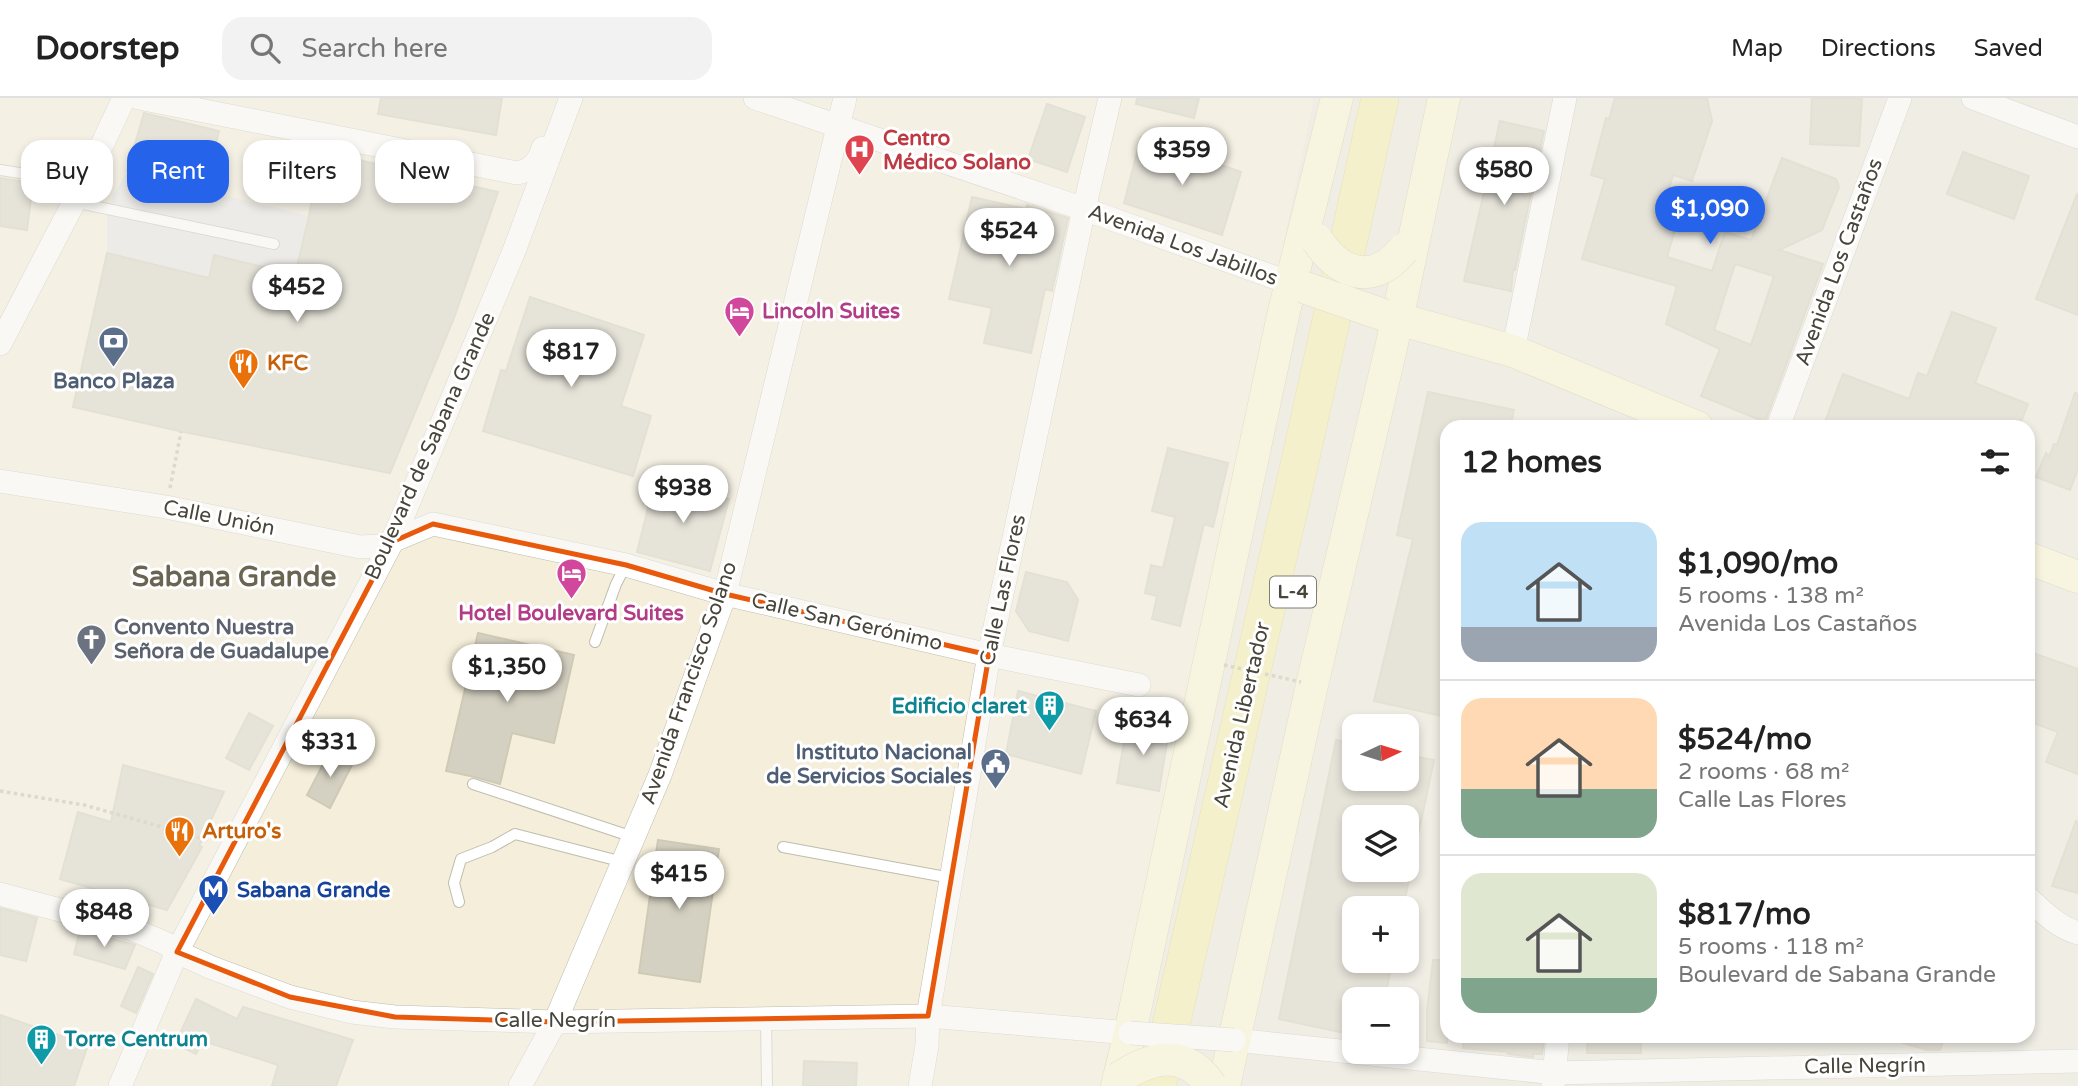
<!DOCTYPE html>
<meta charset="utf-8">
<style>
body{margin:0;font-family:"Varela Round",sans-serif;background:#f2f2f2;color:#222;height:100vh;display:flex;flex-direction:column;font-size:26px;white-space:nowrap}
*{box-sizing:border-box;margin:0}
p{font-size:23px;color:#767676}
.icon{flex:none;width:38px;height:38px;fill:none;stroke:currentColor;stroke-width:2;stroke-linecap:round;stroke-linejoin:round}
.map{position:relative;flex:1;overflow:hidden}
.side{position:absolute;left:1440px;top:322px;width:595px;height:623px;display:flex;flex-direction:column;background:#fff;border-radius:21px;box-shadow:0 4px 10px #0003}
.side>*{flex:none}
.banner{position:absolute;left:21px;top:42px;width:665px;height:63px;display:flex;gap:14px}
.needle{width:46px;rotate:86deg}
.fabs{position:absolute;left:1342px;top:616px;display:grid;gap:14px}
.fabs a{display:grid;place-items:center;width:77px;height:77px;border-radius:14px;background:#fff;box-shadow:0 4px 10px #0003;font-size:35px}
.price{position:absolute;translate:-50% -60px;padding:0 16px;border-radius:24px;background:#fff;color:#222;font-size:23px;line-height:46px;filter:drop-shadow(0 2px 4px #0008)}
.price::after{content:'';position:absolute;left:50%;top:42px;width:21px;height:16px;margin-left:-10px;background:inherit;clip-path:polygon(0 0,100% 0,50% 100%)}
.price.selected{background:#2563eb;color:#fff}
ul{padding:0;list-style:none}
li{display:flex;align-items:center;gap:21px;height:175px;padding:0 21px}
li+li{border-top:2px solid #e0e0e0}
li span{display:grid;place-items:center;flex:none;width:196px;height:140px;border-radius:21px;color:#555}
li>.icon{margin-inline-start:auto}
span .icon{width:84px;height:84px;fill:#fffc;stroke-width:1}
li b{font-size:30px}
h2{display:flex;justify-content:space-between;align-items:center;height:84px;padding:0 21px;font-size:30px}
.chip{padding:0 24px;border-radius:21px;background:#fff;box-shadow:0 4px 10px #0003;font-size:24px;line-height:63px}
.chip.selected{background:#2563eb;color:#fff}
header{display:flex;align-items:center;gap:42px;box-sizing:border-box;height:98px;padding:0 35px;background:#fff;border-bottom:2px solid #e0e0e0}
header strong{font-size:33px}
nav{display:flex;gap:38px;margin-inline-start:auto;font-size:24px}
.search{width:490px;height:63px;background:#f2f2f2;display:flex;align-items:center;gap:18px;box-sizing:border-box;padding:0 24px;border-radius:21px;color:#767676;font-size:26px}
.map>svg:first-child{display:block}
</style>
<header>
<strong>Doorstep</strong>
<div class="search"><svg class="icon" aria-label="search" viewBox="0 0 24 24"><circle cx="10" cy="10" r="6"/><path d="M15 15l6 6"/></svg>Search here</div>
<nav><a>Map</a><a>Directions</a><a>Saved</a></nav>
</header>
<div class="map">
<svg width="2078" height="988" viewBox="0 0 2078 988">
<rect width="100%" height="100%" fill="#f4f3ec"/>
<path fill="#e8e6da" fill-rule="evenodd" d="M579,0h1499v988h-1947zM1447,329h581v609h-581zM1354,628h53v53h-53zM1354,719h53v53h-53zM1354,810h53v53h-53zM1354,901h53v53h-53z"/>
<path fill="#f4eeda" d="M0,0h1314l-135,648 -79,340h-1100z"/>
<path fill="#e4e3e0" d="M127,73l182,45 -14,59 -81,-20 -6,23 -101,-25v-45z"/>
<g fill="#d5d1c2" stroke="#cfcab6" stroke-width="2" fill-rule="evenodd">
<path d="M381,0h121l-6,37 -118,-21z"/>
<path d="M1137,0h62l-5,20 -58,-14z"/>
<path d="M1615,0h92l5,23 -20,60 -19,-6 -14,50 16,5 -8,27 45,14 13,-39 26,8 31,-82 54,21 3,8 -17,43 -43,20 44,14 -58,158 -64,-26 19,-47 -54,-25 11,-38 -95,-27 23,-80 -14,-4 15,-57 3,1zM1735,166l39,12 -23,69 -37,-15z"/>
<path d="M1812,0h50l-3,48 -49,-2z"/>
<path d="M1047,6l38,13 -18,55 -39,-13z"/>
<path d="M144,15l75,18 -15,59 -77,-19z"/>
<path d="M1500,23l44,10 -29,139h-2l-2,21 -47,-10z"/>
<path d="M1141,39l100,35 -19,63 -98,-32z"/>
<path d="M320,53l178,41 -44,126 -64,155 -211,-42 -106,-24 34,-154 102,25 5,-23 81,20 14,-59z"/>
<path d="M1963,54l66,24 -15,43 -67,-25z"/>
<path d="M0,80l33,5 -6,47 -27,-4z"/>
<path d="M2077,96h1v121l-42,-16z"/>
<path d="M972,99l54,12 1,-4 41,13 -16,73 -7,-2 -14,64 -47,-10 8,-35 -43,-9z"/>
<path d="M530,199l114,38 -23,71 30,10 -18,60 -150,-45 18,-61 5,1z"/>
<path d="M1952,214l44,16 -21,55 53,21 -9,23h-196l20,-53 66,25 9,-26 9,3z"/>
<path d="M1428,294l86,18 -4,17h-63v290l-73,-16 39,-162 -16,-4z"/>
<path d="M2075,295l3,1v75l-8,21 -34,-13 10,-24 3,4 5,-13 3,1z"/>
<path d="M1168,350l60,15 -15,64 -9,-3 -24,102 -28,-7 5,-23 -12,-3 6,-28 12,3 12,-51 -23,-6z"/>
<path d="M655,382l74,19 -19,72 -73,-19z"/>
<path d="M1026,474l41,10 11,18 -10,41 -39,-10 -13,-20z"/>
<path d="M478,535l96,22 -20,88 -42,-10 -12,51 -25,-7 -29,-6z"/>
<path d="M2028,553l50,18v105l-32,-12 12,-30 -30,-11z"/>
<path d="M1018,593l78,20 -15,63 -75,-20z"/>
<path d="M249,615l24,13 -24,44 -23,-12z"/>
<path d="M1127,625l42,8 -10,60 -42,-8z"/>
<path d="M1336,642l18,4v35h53v-24l27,5 -20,94 -7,-1v-36h-53v53h57l-8,38h-49v53h38l-7,38h-31v36l-75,-16z"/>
<path d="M330,653l23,12 -23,45 -23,-13z"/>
<path d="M123,667l101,27 -25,54 3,1 -35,63 -107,-31 18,-67 33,10z"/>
<path d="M2076,723l2,1v71l-26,-7z"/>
<path d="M658,742l61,9 -19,133 -61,-9z"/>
<path d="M0,810l37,10 -11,43 -26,-6z"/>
<path d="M80,832l55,15 -10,24 -51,-15z"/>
<path d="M1433,862h14v83l-20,-2v-30z"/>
<path d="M138,869l15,7 -17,39 -15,-7z"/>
<path d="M196,901l41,20 6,-12 110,33 -17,46h-64l6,-21 -75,-24 -7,13 -21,-10z"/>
<path d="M0,917l88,30 -14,41h-74z"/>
<path d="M1464,938h80l-2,18h-9v3l-25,-3 1,-2 -46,-4z"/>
<path d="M1588,938h52l1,17h-54z"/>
<path d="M1893,938h52l-5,14h-13l-34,-10z"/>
<path d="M804,963l53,2 -1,23h-53z"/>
</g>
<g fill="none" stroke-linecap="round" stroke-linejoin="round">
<defs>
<g id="lane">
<path d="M0,72l84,13"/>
<path d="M74,104l200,42"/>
<path d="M595,544l21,-58 10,-19"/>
<path d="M473,686l160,53"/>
<path d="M783,749l168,31"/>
<path d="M459,804l-5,-19 7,-24 31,-12 23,-13 108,28"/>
<path d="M766,920l1,68"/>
</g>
<g id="street">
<path d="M139,0l378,75c15,-3 22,-11 26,-25"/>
<path d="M755,0l329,111 206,74"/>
<path d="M1973,0l105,39"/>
<path d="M0,246l84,-161 40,-85"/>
<path d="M1513,253l52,-253"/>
<path d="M1778,329l122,-329"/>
<path d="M0,383l166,26 194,40 20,-1 53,-22 193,41 99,29 264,61 150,30"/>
<path d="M0,796l132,35 35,15 10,8 33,15 80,30 62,15 43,5 160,5 373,-6 202,17"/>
<path d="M2028,800c15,14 30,29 50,35"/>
<path d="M1234,942l321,33 523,-12"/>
<path d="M120,988l57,-134 215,-410 122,-291 57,-153"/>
<path d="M520,988l35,-64 105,-247 65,-181 120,-496"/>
<path d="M920,988l7,-41 1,-29 61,-361 95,-446 26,-111"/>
<path d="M1553,988l5,-50"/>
</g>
<g id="secondary">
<path d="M1384,217l129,36 184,76"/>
<path d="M2028,460l50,19"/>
<path d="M1117,988l13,-53 154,-722 53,-213"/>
<path d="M1224,988l88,-401 79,-337 53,-250"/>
</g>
<path id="primary" d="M1157,988l144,-629 79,-359"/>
</defs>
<use href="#lane" stroke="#bfbdaf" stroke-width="12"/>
<use href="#street" stroke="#bfbdaf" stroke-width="24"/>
<use href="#secondary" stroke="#cac69c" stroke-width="33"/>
<use href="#primary" stroke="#dace75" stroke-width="38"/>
<g stroke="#c0bba2" stroke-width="3.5" stroke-dasharray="3.5 3.5" stroke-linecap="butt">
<path d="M170,390l11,-56"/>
<path d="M0,693l84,14 124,35"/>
</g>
<use href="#lane" stroke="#fff" stroke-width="10"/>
<use href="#street" stroke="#fff" stroke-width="23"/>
<use href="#secondary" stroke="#faf8d0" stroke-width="32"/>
<use href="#primary" stroke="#f5eea4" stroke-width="37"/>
<defs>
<path id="street-bridge" d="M1130,935l104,7"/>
<g id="secondary-bridge">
<path d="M1317,142c23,35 57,46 86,10"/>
<path d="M1303,189l81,28"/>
<path d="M1119,980c33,-22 67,-30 92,8"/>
</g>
</defs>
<use href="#street-bridge" stroke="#bfbdaf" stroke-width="24" stroke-linecap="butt"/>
<use href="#secondary-bridge" stroke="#cac69c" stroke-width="33" stroke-linecap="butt"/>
<path stroke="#c0bba2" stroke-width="3.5" stroke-dasharray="3.5 3.5" stroke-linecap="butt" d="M1224,567l77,17"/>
<use href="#street-bridge" stroke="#fff" stroke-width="23"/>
<use href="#secondary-bridge" stroke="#faf8d0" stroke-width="32"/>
</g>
<path d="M0 0H2078V988H0ZM433,426l193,41 99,29 264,61 -61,361 -373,6 -160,-5 -105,-20 -113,-45 215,-410z" fill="#f4f3ec" fill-opacity=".55" fill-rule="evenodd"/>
<path fill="none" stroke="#e8590c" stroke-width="5" stroke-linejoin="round" d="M433,426l193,41 99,29 264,61 -61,361 -373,6 -160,-5 -105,-20 -113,-45 215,-410z"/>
<defs>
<symbol id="hospital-pin" viewBox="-11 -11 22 30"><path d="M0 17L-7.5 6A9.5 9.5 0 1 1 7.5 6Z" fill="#e0444e" stroke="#fff"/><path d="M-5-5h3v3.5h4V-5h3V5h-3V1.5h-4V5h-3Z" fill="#fff"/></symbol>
<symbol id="hotel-pin" viewBox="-11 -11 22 30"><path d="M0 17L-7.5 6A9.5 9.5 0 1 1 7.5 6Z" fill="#d1479c" stroke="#fff"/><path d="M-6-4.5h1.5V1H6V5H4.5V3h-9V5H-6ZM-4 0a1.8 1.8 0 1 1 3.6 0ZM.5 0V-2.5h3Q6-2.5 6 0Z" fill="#fff"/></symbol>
<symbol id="bank-pin" viewBox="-11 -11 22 30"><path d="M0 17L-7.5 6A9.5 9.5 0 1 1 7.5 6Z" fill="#5c6f8a" stroke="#fff"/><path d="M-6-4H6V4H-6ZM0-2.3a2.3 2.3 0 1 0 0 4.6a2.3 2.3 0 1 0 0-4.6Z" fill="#fff"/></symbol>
<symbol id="restaurant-pin" viewBox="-11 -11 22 30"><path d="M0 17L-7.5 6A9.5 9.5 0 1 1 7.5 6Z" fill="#e8710a" stroke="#fff"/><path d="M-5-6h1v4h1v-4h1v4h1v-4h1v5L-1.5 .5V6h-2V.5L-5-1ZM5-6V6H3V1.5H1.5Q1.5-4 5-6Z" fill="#fff"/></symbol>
<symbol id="church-pin" viewBox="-11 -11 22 30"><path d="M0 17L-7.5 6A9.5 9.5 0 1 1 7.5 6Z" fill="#6b7280" stroke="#fff"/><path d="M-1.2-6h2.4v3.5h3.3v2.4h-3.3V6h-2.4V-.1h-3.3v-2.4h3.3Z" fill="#fff"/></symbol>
<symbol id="building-pin" viewBox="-11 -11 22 30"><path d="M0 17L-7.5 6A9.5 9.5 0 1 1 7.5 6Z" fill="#0f9aa8" stroke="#fff"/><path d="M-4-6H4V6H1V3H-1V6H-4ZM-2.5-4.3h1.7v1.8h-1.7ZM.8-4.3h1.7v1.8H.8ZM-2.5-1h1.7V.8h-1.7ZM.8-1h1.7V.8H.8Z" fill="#fff"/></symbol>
<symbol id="civic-pin" viewBox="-11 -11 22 30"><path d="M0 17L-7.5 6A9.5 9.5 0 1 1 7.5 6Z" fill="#5c6f8a" stroke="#fff"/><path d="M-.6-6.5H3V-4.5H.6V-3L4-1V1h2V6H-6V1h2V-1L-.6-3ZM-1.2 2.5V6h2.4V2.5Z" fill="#fff"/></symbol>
<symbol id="metro-pin" viewBox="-11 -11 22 30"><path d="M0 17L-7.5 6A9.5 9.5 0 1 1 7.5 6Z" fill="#1a4fb4" stroke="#fff"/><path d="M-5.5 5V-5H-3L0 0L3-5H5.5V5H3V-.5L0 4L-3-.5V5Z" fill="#fff"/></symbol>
</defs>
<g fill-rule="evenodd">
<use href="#hospital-pin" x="842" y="34" width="35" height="47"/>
<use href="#hotel-pin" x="722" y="196" width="35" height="47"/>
<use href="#bank-pin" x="96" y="226" width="35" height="47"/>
<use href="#restaurant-pin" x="226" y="248" width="35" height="47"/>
<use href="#hotel-pin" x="554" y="458" width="35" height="47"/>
<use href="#church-pin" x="74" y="524" width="35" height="47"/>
<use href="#building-pin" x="1032" y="590" width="35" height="47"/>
<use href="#civic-pin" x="978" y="648" width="35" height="47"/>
<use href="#restaurant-pin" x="162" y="716" width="35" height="47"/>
<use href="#metro-pin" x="196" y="774" width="35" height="47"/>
<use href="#building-pin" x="24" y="924" width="35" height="47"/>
</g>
<g text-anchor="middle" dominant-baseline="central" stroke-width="6" stroke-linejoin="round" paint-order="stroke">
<rect fill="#fff" stroke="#7f7d75" stroke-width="2" x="1270" y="478.5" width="46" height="31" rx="5"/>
<g font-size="19" font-weight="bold" fill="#48453a">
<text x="1293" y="494">L-4</text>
</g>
<g font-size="21" font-weight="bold" fill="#be3a42" stroke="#fff" text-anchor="start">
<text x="883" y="40">Centro<tspan x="883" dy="24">Médico Solano</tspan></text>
</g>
<g font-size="21" fill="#48453a" stroke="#fff">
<text transform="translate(1183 147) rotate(20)">Avenida Los Jabillos</text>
<text transform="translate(1839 164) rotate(-70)">Avenida Los Castaños</text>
<text transform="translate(430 348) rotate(-66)">Boulevard de Sabana Grande</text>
<text transform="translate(219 420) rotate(11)">Calle Unión</text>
<text transform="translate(1003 492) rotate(-78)">Calle Las Flores</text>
<text transform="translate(847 524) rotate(13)">Calle San Gerónimo</text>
<text transform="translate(689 585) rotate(-71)">Avenida Francisco Solano</text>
<text transform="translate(1242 617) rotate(-77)">Avenida Libertador</text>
<text x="555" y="922">Calle Negrín</text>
<text transform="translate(1865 968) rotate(-1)">Calle Negrín</text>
</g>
<g font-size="21" font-weight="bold" fill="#b23c85" stroke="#fff" text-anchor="start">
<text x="762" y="213">Lincoln Suites</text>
<text x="571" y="515" text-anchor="middle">Hotel Boulevard Suites</text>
</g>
<g font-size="21" font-weight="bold" fill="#c56008" stroke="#fff" text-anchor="start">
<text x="267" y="265">KFC</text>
<text x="202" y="733">Arturo's</text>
</g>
<g font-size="21" font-weight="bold" fill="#4e5e75" stroke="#fff">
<text x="114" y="283">Banco Plaza</text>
<text x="972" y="654" text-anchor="end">Instituto Nacional<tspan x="972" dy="24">de Servicios Sociales</tspan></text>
</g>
<g font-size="21" font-weight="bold" fill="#5b616d" stroke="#fff" text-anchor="start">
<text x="114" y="529">Convento Nuestra<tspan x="114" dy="24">Señora de Guadalupe</tspan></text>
</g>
<g font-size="21" font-weight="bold" fill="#0d838f" stroke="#fff" text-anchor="end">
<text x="1027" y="608">Edificio claret</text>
<text x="64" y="941" text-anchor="start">Torre Centrum</text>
</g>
<g font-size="21" font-weight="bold" fill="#164399" stroke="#fff" text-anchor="start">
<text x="237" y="792">Sabana Grande</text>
</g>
<g font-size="28" font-weight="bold" fill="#6a6552" stroke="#fff">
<text x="234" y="479">Sabana Grande</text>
</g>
</g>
</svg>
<div class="fabs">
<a><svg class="needle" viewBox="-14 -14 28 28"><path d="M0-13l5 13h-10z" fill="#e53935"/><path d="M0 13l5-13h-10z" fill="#767676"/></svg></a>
<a><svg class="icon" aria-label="layers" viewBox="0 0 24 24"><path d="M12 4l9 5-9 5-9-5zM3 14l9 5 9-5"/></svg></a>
<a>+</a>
<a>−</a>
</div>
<b class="price" style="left:1182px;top:89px">$359</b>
<b class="price" style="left:1504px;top:109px">$580</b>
<b class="price selected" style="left:1710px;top:148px">$1,090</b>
<b class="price" style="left:1009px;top:170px">$524</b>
<b class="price" style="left:297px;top:226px">$452</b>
<b class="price" style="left:571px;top:291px">$817</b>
<b class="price" style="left:683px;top:427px">$938</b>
<b class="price" style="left:507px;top:606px">$1,350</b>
<b class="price" style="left:1143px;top:659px">$634</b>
<b class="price" style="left:330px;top:681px">$331</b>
<b class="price" style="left:679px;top:813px">$415</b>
<b class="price" style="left:104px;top:851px">$848</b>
<div class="banner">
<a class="chip">Buy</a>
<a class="chip selected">Rent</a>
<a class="chip">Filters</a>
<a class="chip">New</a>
</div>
<section class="side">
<h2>12 homes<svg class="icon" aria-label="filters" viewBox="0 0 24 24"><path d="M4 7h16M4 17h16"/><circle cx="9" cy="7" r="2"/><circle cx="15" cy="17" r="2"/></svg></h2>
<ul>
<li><span style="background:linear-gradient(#bfe0f5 75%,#9aa5b1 0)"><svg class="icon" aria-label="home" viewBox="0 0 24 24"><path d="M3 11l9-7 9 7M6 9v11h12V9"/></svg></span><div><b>$1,090/mo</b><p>5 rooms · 138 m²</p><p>Avenida Los Castaños</p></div></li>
<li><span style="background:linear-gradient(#ffd9b3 65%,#7fa58c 0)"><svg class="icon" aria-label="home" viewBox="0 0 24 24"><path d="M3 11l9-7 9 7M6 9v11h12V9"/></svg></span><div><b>$524/mo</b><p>2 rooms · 68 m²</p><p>Calle Las Flores</p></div></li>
<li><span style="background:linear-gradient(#dfe7d0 75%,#7fa58c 0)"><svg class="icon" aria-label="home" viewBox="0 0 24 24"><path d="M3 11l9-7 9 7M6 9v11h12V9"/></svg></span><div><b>$817/mo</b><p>5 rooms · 118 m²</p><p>Boulevard de Sabana Grande</p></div></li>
</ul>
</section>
</div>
